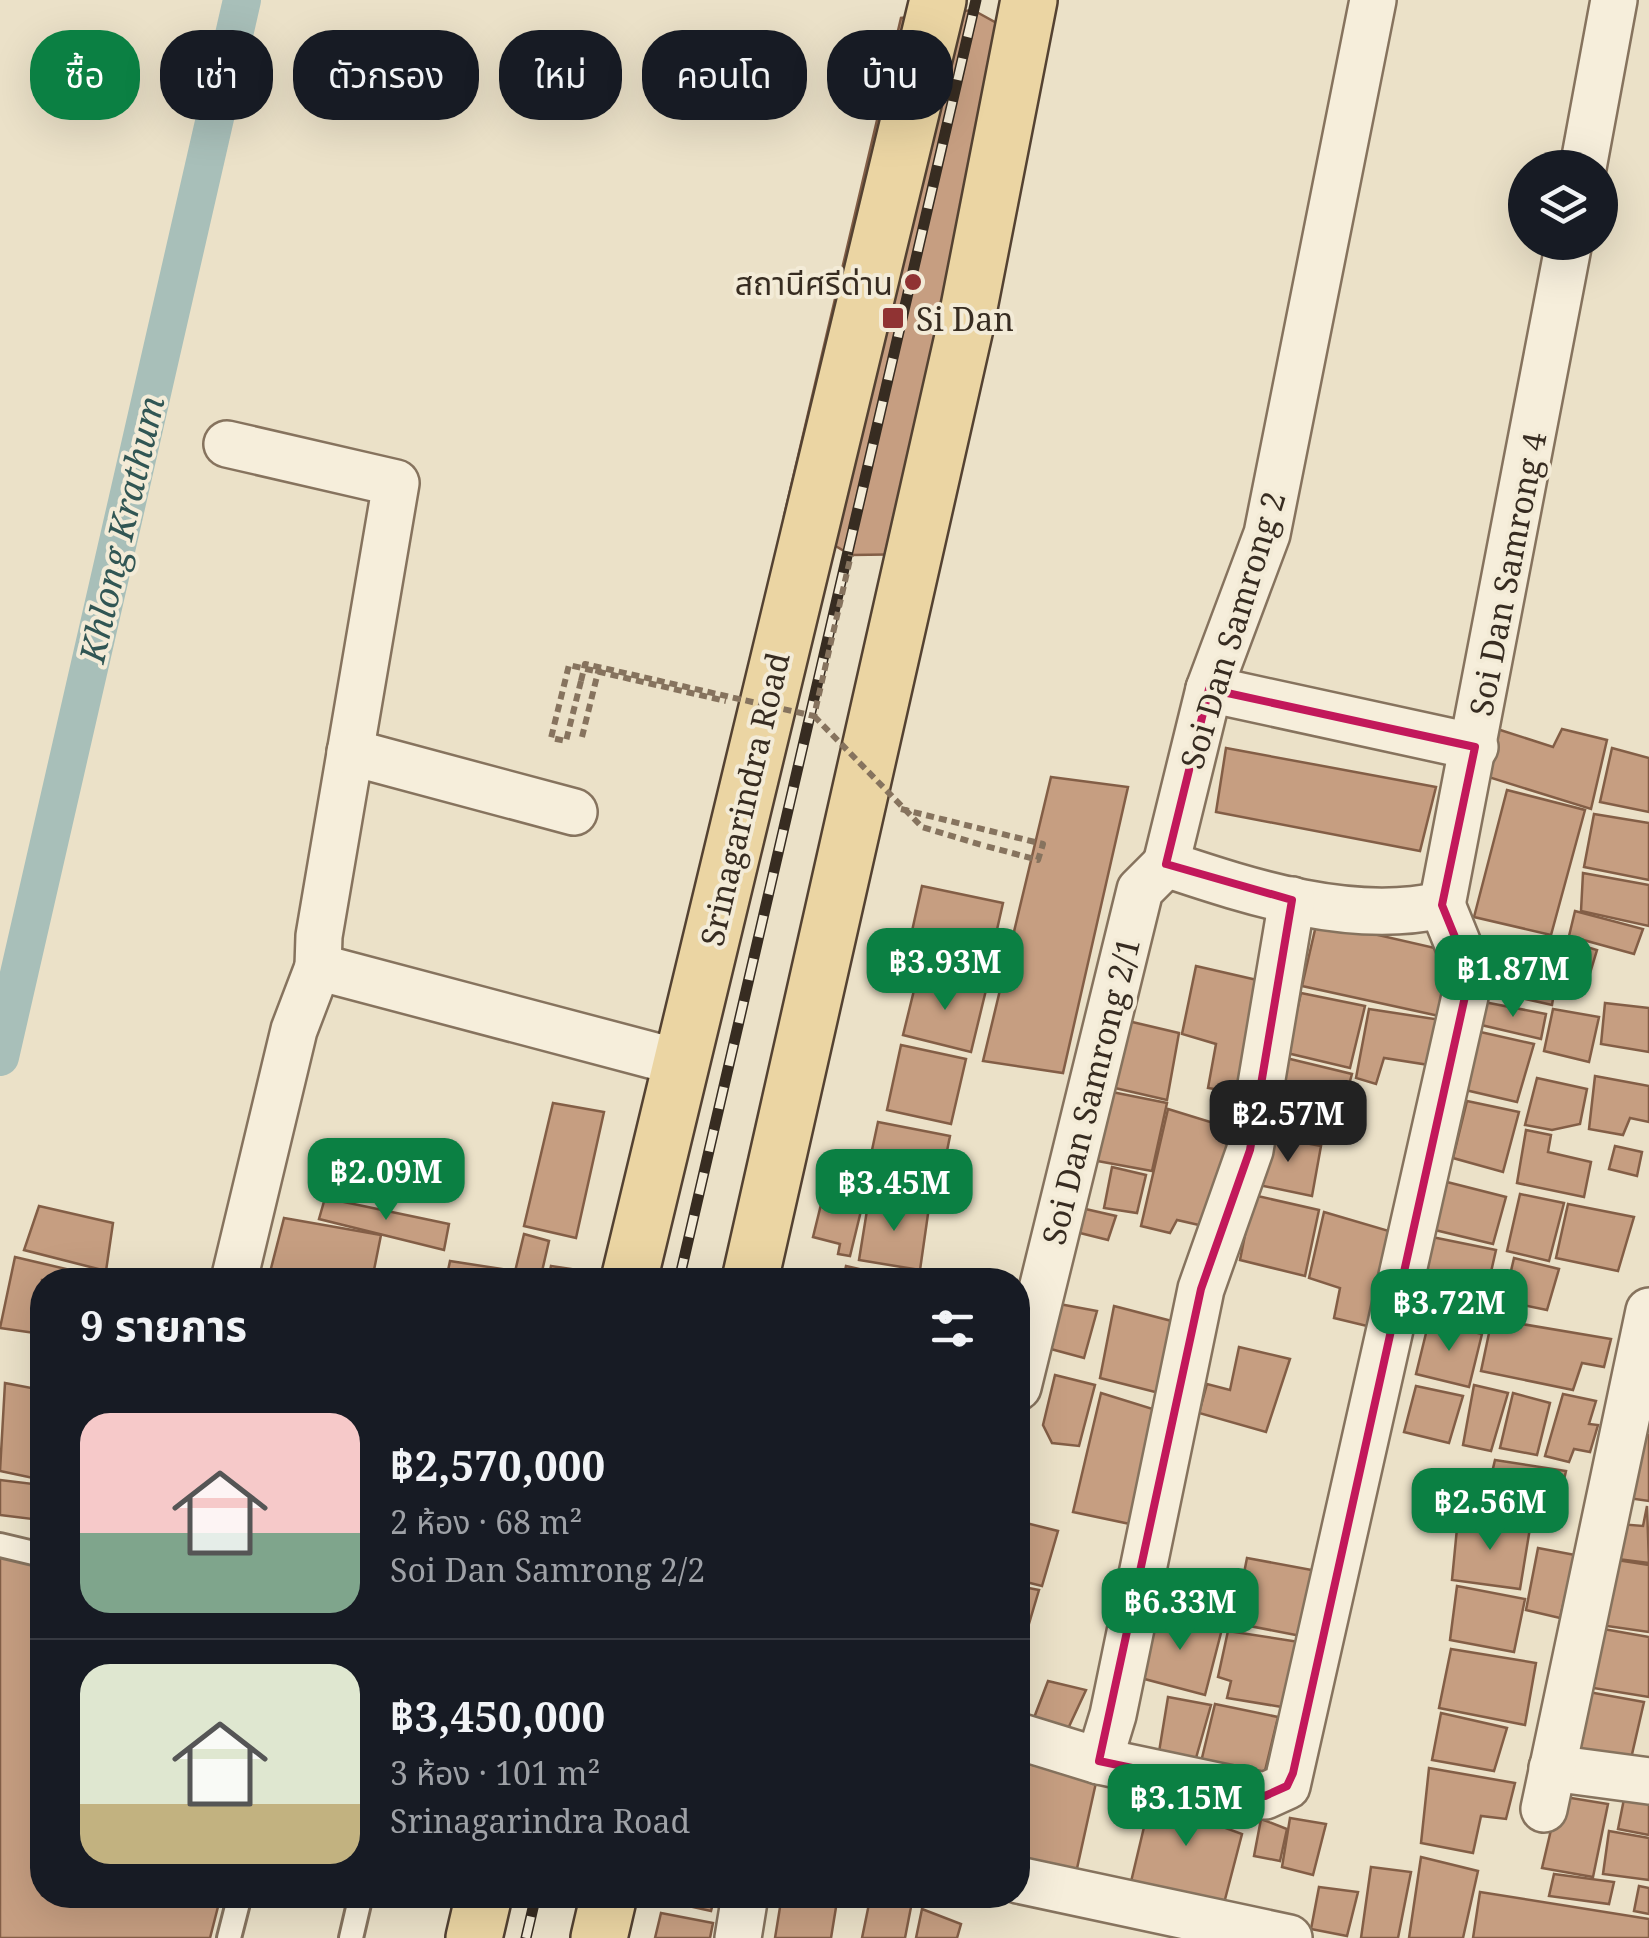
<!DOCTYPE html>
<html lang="th">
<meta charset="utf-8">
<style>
body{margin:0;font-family:"Noto Serif","Noto Sans Thai",serif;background:#20242c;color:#f1f3f6;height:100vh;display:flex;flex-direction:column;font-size:38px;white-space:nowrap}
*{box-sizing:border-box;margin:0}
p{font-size:32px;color:#9ea1a6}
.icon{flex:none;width:55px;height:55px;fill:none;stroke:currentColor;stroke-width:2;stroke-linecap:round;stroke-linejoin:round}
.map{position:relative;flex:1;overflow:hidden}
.panel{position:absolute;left:30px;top:1268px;width:1000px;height:640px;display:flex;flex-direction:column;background:#171b24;border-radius:40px;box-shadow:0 10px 40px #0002}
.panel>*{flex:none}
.hud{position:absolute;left:30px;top:30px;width:1000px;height:90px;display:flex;gap:20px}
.tools{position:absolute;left:1508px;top:150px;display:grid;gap:20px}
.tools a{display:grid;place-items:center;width:110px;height:110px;border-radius:50%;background:#171b24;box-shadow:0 10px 40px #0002;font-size:50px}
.price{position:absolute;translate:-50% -85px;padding:0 22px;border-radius:20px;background:#0b8043;color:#fff;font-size:32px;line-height:65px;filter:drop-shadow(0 2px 5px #0008)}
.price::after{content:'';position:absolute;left:50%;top:60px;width:30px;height:22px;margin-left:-15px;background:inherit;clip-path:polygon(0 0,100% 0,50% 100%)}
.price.on{background:#222;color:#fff}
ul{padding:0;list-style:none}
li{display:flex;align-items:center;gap:30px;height:250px;padding:0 50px}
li+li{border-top:2px solid #363941}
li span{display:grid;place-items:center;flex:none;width:280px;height:200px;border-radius:30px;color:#555}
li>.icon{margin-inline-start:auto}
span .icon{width:120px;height:120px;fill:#fffc;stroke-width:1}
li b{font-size:42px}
h2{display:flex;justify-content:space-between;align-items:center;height:120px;padding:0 50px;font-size:42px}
.chip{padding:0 35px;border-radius:40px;background:#171b24;box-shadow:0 10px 40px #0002;font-size:35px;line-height:90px}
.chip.on{background:#0b8043;color:#fff}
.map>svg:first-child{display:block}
</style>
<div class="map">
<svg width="1649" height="1938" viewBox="0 0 1649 1938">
<rect width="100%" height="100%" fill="#ebe1c8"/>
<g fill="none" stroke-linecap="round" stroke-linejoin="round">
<path stroke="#a8bfb9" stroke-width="38" d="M0,1057l242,-1057"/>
</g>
<g fill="#c69e81" stroke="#835e46" stroke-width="2.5">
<path d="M973,10l69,38 -118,506 -73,1 -67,-39 117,-498z"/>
<path d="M1494,728l59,19 9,-18 45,11 -16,69 -109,-34z"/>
<path d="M1226,748l210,39 -16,64 -204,-39z"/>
<path d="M1612,748l37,10v54l-49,-10z"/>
<path d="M1051,777l77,10 -65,286 -80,-12z"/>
<path d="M1507,790l78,20 -34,125 -77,-18z"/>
<path d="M1594,814l55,9v57l-65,-13z"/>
<path d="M1583,873l66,12v41l-68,-15z"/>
<path d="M922,886l81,17 -16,71 -81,-16z"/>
<path d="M1575,911l68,18 -9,25 -65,-18z"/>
<path d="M1317,921l131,30 5,12 -14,53 -137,-30z"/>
<path d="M1567,941l30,9 -10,33 -25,-5z"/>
<path d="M1486,962l71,13 -5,30 -70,-16z"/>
<path d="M1196,966l74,17 -24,111 -38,-6 8,-44 -34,-10z"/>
<path d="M918,974l68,16 -15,62 -68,-17z"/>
<path d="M1301,993l64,13 -15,62 -63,-15z"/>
<path d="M1484,1002l62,12 -5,25 -64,-15z"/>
<path d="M1605,1003l44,5v44l-48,-8z"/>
<path d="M1369,1009l72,11 -12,45 -45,-7 -8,26 -20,-6z"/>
<path d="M1553,1009l46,8 -10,45 -45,-11z"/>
<path d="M1128,1021l51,12 -12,67 -52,-12z"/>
<path d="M1476,1031l58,13 -17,58 -56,-13z"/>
<path d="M901,1045l65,14 -15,65 -64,-14z"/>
<path d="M1286,1058l66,16 -19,66 -63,-12z"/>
<path d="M1595,1076l54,10v36l-19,-4 -7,17 -34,-6z"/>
<path d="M1537,1078l50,11 -7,35 -28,6 -27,-5z"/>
<path d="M1097,1089l70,14 -15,68 -71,-13z"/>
<path d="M1467,1101l52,11 -16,60 -50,-14z"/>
<path d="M553,1103l51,9 -28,126 -52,-12z"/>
<path d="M1168,1109l75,23 -31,96 -35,-8 -7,13 -29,-7z"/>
<path d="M878,1122l72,14 -12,60 -72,-18z"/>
<path d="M1526,1130l25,5 -3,17 43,10 -7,35 -67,-14z"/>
<path d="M1264,1135l57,11 -9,50 -58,-12z"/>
<path d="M1615,1146l27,6 -5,24 -28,-7z"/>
<path d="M1112,1167l34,8 -9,38 -33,-5z"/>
<path d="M829,1172l39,10 -18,74 -12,-2 2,-10 -27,-7z"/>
<path d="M1447,1182l59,15 -13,47 -58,-14z"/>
<path d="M1520,1194l44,9 -15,58 -42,-10z"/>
<path d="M1253,1195l66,15 -14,66 -65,-16z"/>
<path d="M325,1198l124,26 -5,26 -125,-31z"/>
<path d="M869,1198l60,9 -9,63 -61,-10z"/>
<path d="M1568,1204l66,13 -16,54 -62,-13z"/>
<path d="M1068,1205l48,11 -8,24 -44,-11z"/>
<path d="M39,1206l74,17 -7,48 -82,-21z"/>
<path d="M1324,1212l65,19 -22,95 -33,-8 6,-30 -31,-10z"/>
<path d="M284,1218l97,17 -9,45h-104z"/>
<path d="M524,1234l25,7 -9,39h-27z"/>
<path d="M1432,1237l64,13 -15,66 -63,-14z"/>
<path d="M15,1257l68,16 -1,7h-40v54l-42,-6z"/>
<path d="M1514,1258l45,11 -12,41 -43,-9z"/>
<path d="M450,1261l52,8 -3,11h-53z"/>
<path d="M551,1266l20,3 -4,11h-19z"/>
<path d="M846,1266l61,14h-64z"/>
<path d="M1043,1301l54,10 -13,47 -48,-13z"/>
<path d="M1114,1306l73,19 -20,70 -67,-17z"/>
<path d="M1492,1319l119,20 -7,28 -22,-4 -9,27 -92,-19z"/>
<path d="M1429,1321l53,13 -13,53 -53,-13z"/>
<path d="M1239,1347l51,12 -24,73 -67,-19 8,-29 23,6z"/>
<path d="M1055,1375l40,10 -16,61 -27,-3 -9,-18z"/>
<path d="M5,1383l37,7v65l-4,24 -38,-8z"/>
<path d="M1474,1385l34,8 -17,58 -28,-6z"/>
<path d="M1416,1386l47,10 -14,47 -45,-11z"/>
<path d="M1101,1393l55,17 -9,30 12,3 -29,81 -57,-12z"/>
<path d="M1513,1393l37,10 -13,52 -37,-7z"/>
<path d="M1563,1394l33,7 -7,23 9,1 -8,27 -16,-3 -5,13 -24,-6z"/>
<path d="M1637,1434l12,1v66l-21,-3z"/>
<path d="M1495,1460l71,11 -11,46 -70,-15z"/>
<path d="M0,1480l42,5v14l-10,20 -32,-4z"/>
<path d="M1647,1506l2,57 -39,-5 9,-34 24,2z"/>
<path d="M1458,1518l72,10 -10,61 -68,-9z"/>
<path d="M1018,1521l40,10 -16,55 -24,-6z"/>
<path d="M1538,1548l37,7 -15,63 -34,-8z"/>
<path d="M0,1552l42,10v333h179l-11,43h-210z"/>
<path d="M1247,1558l70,13 -16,65 -67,-13z"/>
<path d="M1604,1558l45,7v67l-56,-8z"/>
<path d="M1018,1586l21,4 -14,47 -7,-1z"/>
<path d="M1457,1586l68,13 -11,53 -64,-12z"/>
<path d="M1151,1614l72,11 -18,70 -68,-18z"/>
<path d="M1592,1627l57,10v60l-68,-11z"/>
<path d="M1228,1631l71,11 -17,65 -55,-9 4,-17 -13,-4z"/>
<path d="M1451,1649l85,14 -11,62 -86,-17z"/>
<path d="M1048,1681l38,9 -20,43 -34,-10z"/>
<path d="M1583,1691l61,11 -14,61 -58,-9z"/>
<path d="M1168,1697l43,8 -17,60 -36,-7z"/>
<path d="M1215,1704l63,13 -15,62 -62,-17z"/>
<path d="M1441,1713l66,15 -13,43 -62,-11z"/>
<path d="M1018,1762l79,16 -21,95 -58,-10 5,-58 -5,-1z"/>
<path d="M1429,1768l86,15 -9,36 -25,-3 -8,37 -52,-10z"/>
<path d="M1154,1785l73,15 -7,26 22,8 -20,77 -92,-25z"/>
<path d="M1559,1796l49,8 -15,73 -51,-9z"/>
<path d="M1624,1799l25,4v32l-31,-6z"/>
<path d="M1290,1818l36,6 -13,51 -31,-8z"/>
<path d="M1261,1819l26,10 -7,32 -26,-5z"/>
<path d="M1609,1831l40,7v42l-46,-6z"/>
<path d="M1421,1857l57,14 -15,67h-54z"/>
<path d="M1371,1867l40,5 -13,66h-37z"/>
<path d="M1554,1874l60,8 -5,22 -60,-8z"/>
<path d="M1639,1886l10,2v26l-15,-3z"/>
<path d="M1319,1887l39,5 -11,44 -36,-7z"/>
<path d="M1480,1892l169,27v19h-176z"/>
<path d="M667,1895h48l-4,16 -45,-10z"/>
<path d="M782,1895h56l-7,43h-56z"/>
<path d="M870,1899l41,8 -6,31h-43z"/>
<path d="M922,1909l39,15 -4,14h-41z"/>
<path d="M661,1913l52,10 -3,15h-55z"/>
</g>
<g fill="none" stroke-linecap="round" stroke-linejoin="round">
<defs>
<g id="lane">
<path d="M0,1545l42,10"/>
<path d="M229,1938l11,-43"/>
<path d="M351,1938l10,-43"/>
</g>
<g id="street">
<path d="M1373,0l-106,534 -58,155 -43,175c87,29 185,61 276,41"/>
<path d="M1583,168l31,-168"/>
<path d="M227,444l169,39 -77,453 -1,31"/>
<path d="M1209,689l266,58"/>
<path d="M350,752l224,60"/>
<path d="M1442,905l127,-663"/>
<path d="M234,1280l60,-250 24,-63 363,96"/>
<path d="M1018,1387l122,-497 26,-26"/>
<path d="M1018,1736l81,25 166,35 22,-10 183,-812 -28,-69"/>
<path d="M1099,1761l14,-46 88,-426 49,-139 42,-250"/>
<path d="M1552,1768l97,13"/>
<path d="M1544,1809l105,-498"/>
<path d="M1018,1880l271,58"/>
<path d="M738,1938l7,-43"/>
</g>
<g id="primary">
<path d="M629,1280l309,-1280"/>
<path d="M750,1280l215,-952 64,-328"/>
<path d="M474,1938l10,-43"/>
<path d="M599,1938l10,-43"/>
</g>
</defs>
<use href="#lane" stroke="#86735e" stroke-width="28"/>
<use href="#street" stroke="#86735e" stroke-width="50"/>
<use href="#primary" stroke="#544232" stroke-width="60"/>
<g stroke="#86735e" stroke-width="6" stroke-dasharray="8 5" stroke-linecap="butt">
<path d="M581,681l-15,60 -15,-3 18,-73 157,36"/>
<path d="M901,809l142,35 -5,16 -56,-15"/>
</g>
<use href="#lane" stroke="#f6eedb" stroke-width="22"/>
<use href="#street" stroke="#f6eedb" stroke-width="45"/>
<use href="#primary" stroke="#ebd5a3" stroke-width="55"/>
<defs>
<g id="rail">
<path d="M679,1280l297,-1280"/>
<path d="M526,1938l10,-43"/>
</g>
</defs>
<use href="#rail" stroke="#372c21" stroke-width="11"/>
<use href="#rail" stroke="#f3ebd7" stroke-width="8" stroke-dasharray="22" stroke-linecap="butt"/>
<g stroke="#86735e" stroke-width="6" stroke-dasharray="8 5" stroke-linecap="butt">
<path d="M581,681l4,-17 229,52 37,-161"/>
<path d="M814,716l108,111 60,18"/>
<path d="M582,737l17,-69"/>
</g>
</g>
<path fill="none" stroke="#c2185b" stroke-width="8" stroke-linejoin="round" d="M1209,689l266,58 -33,158 28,69 -177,799 -6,13 -22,10 -166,-35 102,-472 49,-139 42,-250 -126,-36z"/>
<g fill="#903333" stroke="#f3ebd7" stroke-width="4">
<circle cx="913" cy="282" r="10"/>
<rect x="881" y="306" width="24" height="24" rx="5"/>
</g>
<g text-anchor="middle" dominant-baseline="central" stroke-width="8" stroke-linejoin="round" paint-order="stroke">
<g font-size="32" fill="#372c21" stroke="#f3ebd7" text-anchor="end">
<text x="893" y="282">สถานีศรีด่าน</text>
<text x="916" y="318" text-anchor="start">Si Dan</text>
</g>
<g font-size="32" fill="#372c21" stroke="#f3ebd7">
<text transform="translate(1507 574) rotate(-79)">Soi Dan Samrong 4</text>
<text transform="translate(1232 630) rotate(-73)">Soi Dan Samrong 2</text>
<text transform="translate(744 799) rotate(-77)">Srinagarindra Road</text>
<text transform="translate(1090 1091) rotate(-76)">Soi Dan Samrong 2/1</text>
</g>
<g font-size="35" font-style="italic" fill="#315654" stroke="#f3ebd7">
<text transform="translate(121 529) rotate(-77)">Khlong Krathum</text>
</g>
</g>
</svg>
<div class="tools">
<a><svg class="icon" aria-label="layers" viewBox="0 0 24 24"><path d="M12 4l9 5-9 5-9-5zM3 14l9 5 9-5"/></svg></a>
</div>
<b class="price" style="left:945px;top:1013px">฿3.93M</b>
<b class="price" style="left:1513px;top:1020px">฿1.87M</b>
<b class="price on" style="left:1288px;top:1165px">฿2.57M</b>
<b class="price" style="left:386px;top:1223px">฿2.09M</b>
<b class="price" style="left:894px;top:1234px">฿3.45M</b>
<b class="price" style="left:1449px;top:1354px">฿3.72M</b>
<b class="price" style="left:1490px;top:1553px">฿2.56M</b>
<b class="price" style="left:1180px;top:1653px">฿6.33M</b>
<b class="price" style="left:1186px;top:1849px">฿3.15M</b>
<div class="hud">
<a class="chip on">ซื้อ</a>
<a class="chip">เช่า</a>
<a class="chip">ตัวกรอง</a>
<a class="chip">ใหม่</a>
<a class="chip">คอนโด</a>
<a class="chip">บ้าน</a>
</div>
<section class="panel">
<h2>9 รายการ<svg class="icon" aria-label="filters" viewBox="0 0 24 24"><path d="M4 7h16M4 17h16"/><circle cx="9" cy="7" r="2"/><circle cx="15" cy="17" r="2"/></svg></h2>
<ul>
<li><span style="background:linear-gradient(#f6c9c9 60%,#7fa58c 0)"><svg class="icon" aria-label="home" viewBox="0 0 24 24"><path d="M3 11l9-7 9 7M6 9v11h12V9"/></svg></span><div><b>฿2,570,000</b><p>2 ห้อง · 68 m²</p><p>Soi Dan Samrong 2/2</p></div></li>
<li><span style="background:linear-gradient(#dfe7d0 70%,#c2b280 0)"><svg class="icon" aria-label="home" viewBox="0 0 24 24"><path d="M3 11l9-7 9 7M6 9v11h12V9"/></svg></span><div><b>฿3,450,000</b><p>3 ห้อง · 101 m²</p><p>Srinagarindra Road</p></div></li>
</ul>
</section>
</div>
